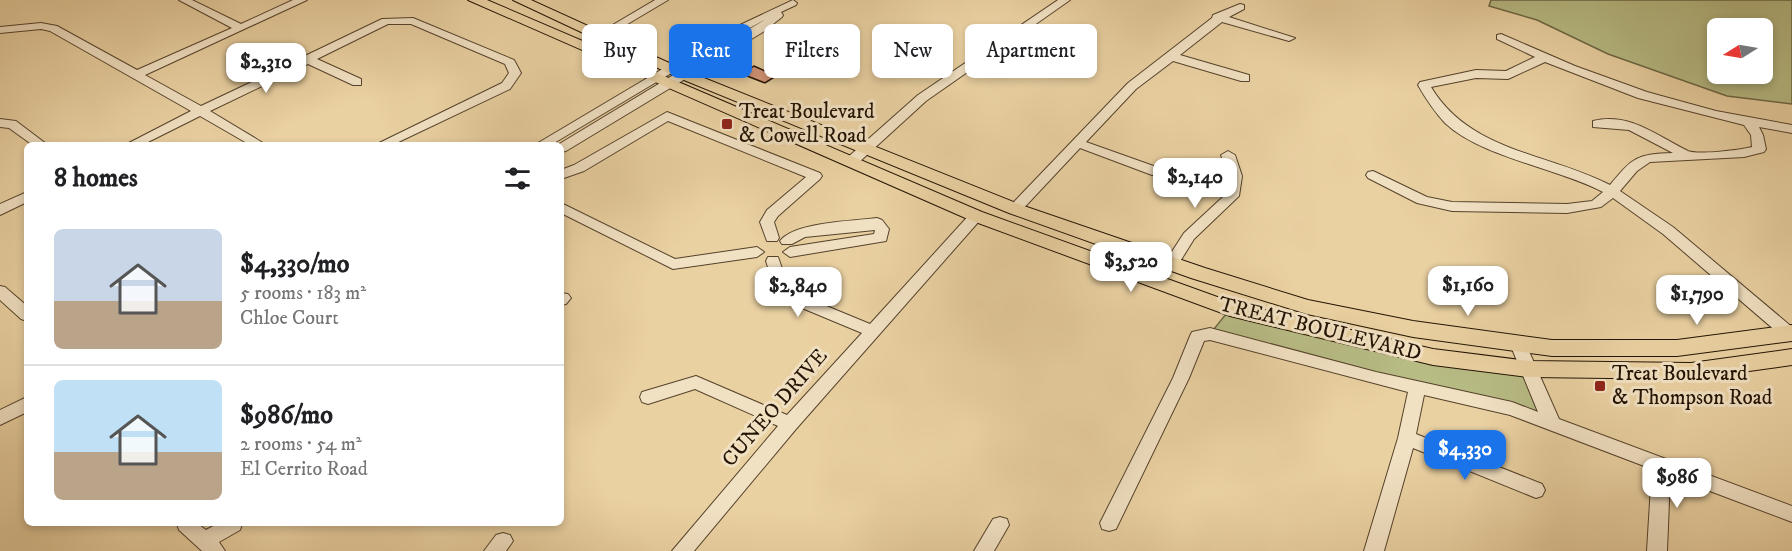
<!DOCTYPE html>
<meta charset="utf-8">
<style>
body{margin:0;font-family:"IM FELL DW Pica",serif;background:#f2f2f2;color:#202124;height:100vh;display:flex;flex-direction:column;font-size:22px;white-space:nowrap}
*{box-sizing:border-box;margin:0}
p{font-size:20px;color:#757577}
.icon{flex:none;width:33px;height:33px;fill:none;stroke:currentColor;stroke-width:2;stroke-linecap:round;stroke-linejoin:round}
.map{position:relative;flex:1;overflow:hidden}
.details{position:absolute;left:24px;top:142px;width:540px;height:384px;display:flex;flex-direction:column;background:#fff;border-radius:9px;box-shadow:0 3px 9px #0003}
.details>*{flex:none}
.top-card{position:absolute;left:582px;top:24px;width:570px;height:54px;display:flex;gap:12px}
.needle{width:39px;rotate:259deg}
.buttons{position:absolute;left:1707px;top:18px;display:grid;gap:12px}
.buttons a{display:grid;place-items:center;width:66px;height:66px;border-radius:9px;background:#fff;box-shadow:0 3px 9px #0003;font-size:30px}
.price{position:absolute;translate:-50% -51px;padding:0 14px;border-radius:12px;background:#fff;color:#222;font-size:20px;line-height:39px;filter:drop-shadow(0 2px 3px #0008)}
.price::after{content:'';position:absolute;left:50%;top:36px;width:18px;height:14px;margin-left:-9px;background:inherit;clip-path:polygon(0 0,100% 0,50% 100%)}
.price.selected{background:#1a73e8;color:#fff}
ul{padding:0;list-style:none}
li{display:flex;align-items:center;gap:18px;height:150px;padding:0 30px}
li+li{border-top:2px solid #e0e0e0}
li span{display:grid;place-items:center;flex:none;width:168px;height:120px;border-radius:9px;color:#555}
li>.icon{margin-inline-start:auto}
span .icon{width:72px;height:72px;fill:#fffc;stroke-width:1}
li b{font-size:26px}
h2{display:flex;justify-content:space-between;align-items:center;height:72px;padding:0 30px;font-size:26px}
.tag{padding:0 21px;border-radius:9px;background:#fff;box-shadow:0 3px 9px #0003;font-size:21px;line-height:54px}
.tag.selected{background:#1a73e8;color:#fff}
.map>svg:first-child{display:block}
</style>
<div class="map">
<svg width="1792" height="551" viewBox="0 0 1792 551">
<rect width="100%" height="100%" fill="#ead1a2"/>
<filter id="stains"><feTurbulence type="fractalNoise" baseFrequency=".00333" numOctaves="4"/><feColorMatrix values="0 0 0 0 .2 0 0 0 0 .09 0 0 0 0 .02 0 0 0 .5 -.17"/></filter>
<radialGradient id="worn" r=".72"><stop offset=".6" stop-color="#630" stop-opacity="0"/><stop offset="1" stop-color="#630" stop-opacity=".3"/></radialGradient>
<g fill="#b7bb84" stroke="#6d6744" stroke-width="1.5" fill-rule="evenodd">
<path d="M1491,0h301v104l-65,-8 -119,-42 -71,-34 -48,-14zM1762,28v46h-44v-46z"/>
<path d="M1230,309l299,60 23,55 -342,-90z"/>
</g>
<path fill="#d69678" stroke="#231303" stroke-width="1.5" d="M754,66l22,10 -11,7 -23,-9z"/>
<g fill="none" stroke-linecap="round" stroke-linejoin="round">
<defs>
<g id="minor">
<path d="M179,0h13l49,24 52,-24h14l-162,75 56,31 99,-47 1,-3 6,-1 75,-36 31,-1 101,42 7,13 -11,16 -120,57h-17l129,-63 7,-10 -4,-9 -94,-40h-23l-71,35 44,20v6h-8l-45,-21 -98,47 58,35h-16l-52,-30 -60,30h-17l68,-35 -141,-80 -9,-2 -41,4v-6l41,-4 16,3 80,44 95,-42z"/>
<path d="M655,0h13l-64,38 -4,1 -6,-3z"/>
<path d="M793,0l4,3 -1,2 -15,7 2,3 -1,2 -19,15 -197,119 -5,1v-6h-5l210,-127 -66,37 -151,90h-16l190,-113z"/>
<path d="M1058,0h12l-144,101 -69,63h-10l-2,-3 2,-3 71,-63z"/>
<path d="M1240,4l4,1v4l-15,8 66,21 -6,3 -67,-19 -42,33 69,20v6h-8l-68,-20 -37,28 -50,53 76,27 2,3 -2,3h-10l-72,-27 -60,64h-10l-2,-3 2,-3 118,-123 84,-65 1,-3z"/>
<path d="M1501,34l74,32 72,26 69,19 76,14v8l-33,-6 4,8 3,14 -2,3 -20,5 -94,5 -13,9 -17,20 53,36 119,100v12l-8,-1 -121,-104 -50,-36 -12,9 -34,6 -115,-2 -35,-8 -49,-25 -2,-3 2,-3 5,-1 54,26 25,5 115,2 25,-3 11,-9c-46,-24 -122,-35 -158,-69 -11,-12 -19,-24 -27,-38l2,-3 56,-12 30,1 29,-14 -38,-18v-4zM1545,62l93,36 106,27 7,10 1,12c-11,3 -54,8 -64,4 -31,-15 -58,-39 -95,-30v6l36,3 44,23c-36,1 -40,4 -63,32 -62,-32 -140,-33 -179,-98l45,-9 32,1z"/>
<path d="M667,112l153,61 2,3 -2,3 -42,37 -4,6 5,16 -2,3h-10l-7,-19 7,-12 39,-33 -138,-56 -84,50 -23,8v-9l13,-5z"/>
<path d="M0,119l16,2 33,25h-15l-25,-18 -9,-1z"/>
<path d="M1228,151l7,4 7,21 -3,20 -45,43 -18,29h-10l-2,-4 20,-31 41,-38 3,-19 -7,-21z"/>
<path d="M27,192v10l-27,13v-11z"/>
<path d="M561,203l114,56 82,-12 7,5 -7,5 -84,12 -112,-56z"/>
<path d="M976,211l5,2 2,3 -2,3 -185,210 -102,122h-22l106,-125 -83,-37 -47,15 -6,-2 -2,-5 2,-5 54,-16 91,39 75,-82 -84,-35 -12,-37 2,-4h10l12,34 80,33 101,-111z"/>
<path d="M877,218l5,2 7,9 -3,12 -96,16 -7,-5 7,-5 84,-13 1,-4 -70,7 -13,7h-10l-2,-3c14,-19 74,-20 97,-23z"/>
<path d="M0,286l5,1 22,19v15l-6,-2 -21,-19z"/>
<path d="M561,293l7,1 3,4 -5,6 -5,1z"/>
<path d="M1210,328l166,44 136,30 26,10 -28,-68 2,-4h12l35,79 233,87v16l-122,-46 -3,75h-20l5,-82 -142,-54 -86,-20 -8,39 126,50 3,6 -3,6 -6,2 -123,-50 -29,103h-20l34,-113 10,-46 -198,-52 -6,1 -15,37 -73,151 -7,2 -7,-2 -2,-6 73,-145 17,-42 2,-4z"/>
<path d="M27,397v15l-27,13v-15z"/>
<path d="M1000,517l7,2 2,6 -15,26h-20l19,-32z"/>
<path d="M177,524h21l8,6 11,-6h25l-2,6 -21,12 6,9h-23l-23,-21z"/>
<path d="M503,533l7,2 3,6 -7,10h-22l12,-16z"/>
</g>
<g id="major">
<path d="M468,0h19l495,212 252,91 199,46 96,12 162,2 101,-14v16l-101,14 -162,-2 -96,-12 -203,-49 -260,-96z"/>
<path d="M513,0h18l158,72 332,133 184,63 103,32 105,21 139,19h125l115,-15v16l-115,15h-125l-139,-19 -106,-23 -116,-36 -182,-65 -330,-135z"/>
</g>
</defs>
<use href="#minor" stroke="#55422b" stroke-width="2"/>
<use href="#major" stroke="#231303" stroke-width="2"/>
<use href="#minor" fill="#f1e1c3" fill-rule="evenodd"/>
<use href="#major" fill="#ead1a2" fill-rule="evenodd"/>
</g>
<g fill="#8f2418" stroke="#f1e1c3" stroke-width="2">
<rect x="721" y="118" width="12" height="12" rx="3"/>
<rect x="1594" y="380" width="12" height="12" rx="3"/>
</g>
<g text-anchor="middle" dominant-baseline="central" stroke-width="6" stroke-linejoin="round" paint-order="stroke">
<g font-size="21" fill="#231303" stroke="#f1e1c3" text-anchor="start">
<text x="739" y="112">Treat Boulevard<tspan x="739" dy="24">&amp; Cowell Road</tspan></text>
<text x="1612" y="374">Treat Boulevard<tspan x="1612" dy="24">&amp; Thompson Road</tspan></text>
</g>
<g font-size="21" fill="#231303" stroke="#f1e1c3">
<text transform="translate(1320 329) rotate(14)">TREAT BOULEVARD</text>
<text transform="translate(775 408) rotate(-49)">CUNEO DRIVE</text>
</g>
</g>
<rect width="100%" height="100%" filter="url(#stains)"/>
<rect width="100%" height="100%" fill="url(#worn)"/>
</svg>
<div class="buttons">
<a><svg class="needle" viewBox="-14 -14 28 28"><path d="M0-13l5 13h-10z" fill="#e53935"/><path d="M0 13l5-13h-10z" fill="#757577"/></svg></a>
</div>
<b class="price" style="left:266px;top:94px">$2,310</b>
<b class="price" style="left:1195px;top:209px">$2,140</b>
<b class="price" style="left:1131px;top:293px">$3,520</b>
<b class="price" style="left:1468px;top:317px">$1,160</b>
<b class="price" style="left:798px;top:318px">$2,840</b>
<b class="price" style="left:1697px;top:326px">$1,790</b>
<b class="price selected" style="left:1465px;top:481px">$4,330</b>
<b class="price" style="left:1677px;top:509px">$986</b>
<div class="top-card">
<a class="tag">Buy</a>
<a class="tag selected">Rent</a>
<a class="tag">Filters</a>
<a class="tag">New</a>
<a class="tag">Apartment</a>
</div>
<section class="details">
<h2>8 homes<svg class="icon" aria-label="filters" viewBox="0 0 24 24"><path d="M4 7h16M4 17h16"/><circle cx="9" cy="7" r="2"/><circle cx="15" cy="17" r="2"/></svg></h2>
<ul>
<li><span style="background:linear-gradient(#c9d6e8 60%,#b9a48a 0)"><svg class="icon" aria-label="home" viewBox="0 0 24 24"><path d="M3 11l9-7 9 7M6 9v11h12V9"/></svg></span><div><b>$4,330/mo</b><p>5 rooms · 183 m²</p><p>Chloe Court</p></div></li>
<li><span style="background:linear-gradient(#bfe0f5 60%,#b9a48a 0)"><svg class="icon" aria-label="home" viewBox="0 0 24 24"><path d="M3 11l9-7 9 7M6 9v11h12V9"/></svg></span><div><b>$986/mo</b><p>2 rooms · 54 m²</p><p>El Cerrito Road</p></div></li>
</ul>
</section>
</div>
